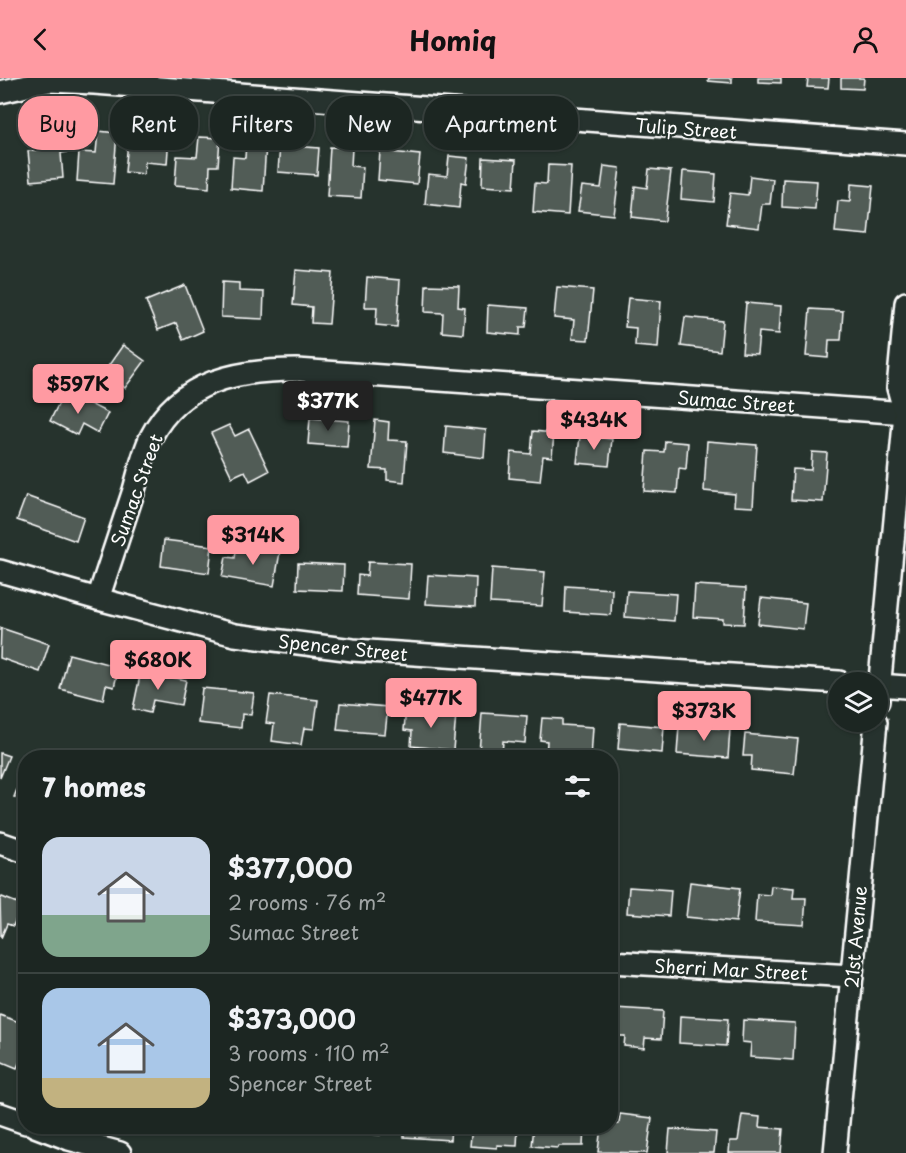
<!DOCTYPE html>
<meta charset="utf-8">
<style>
body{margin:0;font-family:"Playpen Sans",sans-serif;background:#252e2a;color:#f1f3f6;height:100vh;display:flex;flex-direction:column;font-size:22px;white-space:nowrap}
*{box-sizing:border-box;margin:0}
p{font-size:20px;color:#a0a5a5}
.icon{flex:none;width:33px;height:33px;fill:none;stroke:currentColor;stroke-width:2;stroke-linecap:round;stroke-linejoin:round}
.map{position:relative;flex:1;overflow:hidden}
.drawer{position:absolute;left:18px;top:672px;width:600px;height:384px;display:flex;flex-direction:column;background:#1c2622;border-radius:24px;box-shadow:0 2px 4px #0004,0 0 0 2px #3a4340}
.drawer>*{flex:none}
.hud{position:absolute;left:18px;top:18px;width:600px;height:54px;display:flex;gap:12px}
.buttons{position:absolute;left:828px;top:594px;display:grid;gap:12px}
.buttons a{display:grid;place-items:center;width:60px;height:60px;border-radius:50%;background:#1c2622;box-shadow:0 2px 4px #0004,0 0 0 2px #3a4340;font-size:30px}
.price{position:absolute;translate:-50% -51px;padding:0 14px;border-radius:6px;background:#ff9aa2;color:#111;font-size:20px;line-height:39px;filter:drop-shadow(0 2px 3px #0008)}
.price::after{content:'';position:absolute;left:50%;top:36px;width:18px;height:14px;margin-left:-9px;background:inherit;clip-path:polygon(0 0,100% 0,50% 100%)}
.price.selected{background:#222;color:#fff}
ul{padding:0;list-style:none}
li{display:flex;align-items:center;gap:18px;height:150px;padding:0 24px}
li+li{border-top:2px solid #3a4340}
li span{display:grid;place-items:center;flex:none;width:168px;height:120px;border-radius:18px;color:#555}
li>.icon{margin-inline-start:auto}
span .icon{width:72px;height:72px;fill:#fffc;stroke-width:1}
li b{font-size:26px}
h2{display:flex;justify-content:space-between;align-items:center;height:72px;padding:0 24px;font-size:26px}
.chip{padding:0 21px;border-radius:24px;background:#1c2622;box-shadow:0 2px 4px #0004,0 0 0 2px #3a4340;font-size:21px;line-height:54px}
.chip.selected{background:#ff9aa2;color:#111}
header{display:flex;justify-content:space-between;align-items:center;height:78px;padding:0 24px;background:#ff9aa2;color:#111;font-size:27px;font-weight:700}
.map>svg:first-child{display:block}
</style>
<header><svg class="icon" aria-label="back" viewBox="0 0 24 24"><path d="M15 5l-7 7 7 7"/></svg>Homiq<svg class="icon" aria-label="person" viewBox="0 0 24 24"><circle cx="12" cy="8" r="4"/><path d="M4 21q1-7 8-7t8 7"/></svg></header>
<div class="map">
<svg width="906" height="1075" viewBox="0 0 906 1075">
<rect width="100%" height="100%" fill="#26332d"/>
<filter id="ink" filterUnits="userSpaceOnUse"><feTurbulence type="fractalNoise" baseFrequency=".0167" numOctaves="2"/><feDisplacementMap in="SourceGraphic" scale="12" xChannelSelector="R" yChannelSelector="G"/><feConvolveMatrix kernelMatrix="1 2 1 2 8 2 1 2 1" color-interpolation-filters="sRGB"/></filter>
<g filter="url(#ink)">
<g fill="#515c57" stroke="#fff" stroke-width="1.5">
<path d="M709,0h23v5l-24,-2z"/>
<path d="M758,0h23v5l-23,-1z"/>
<path d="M808,0h21l-1,10 -21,-1z"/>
<path d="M841,0h23l-1,11 -22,-1z"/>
<path d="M65,50l2,24 -6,1 2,25 -32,3 -3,-30 18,-2 -2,-19z"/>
<path d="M98,53l19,2 -4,51 -36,-3 2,-29 17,1z"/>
<path d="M129,54l40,3 -2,29 -22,-2 -1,12 -19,-2z"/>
<path d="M199,59l21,1 -2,28h-8l-1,22 -34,-3 2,-29 20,1z"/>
<path d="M246,65l20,1 -3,47 -32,-3 2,-31 12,1z"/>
<path d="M280,67l39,3 -2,27 -39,-3z"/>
<path d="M330,69l22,1 -1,18 12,1 -2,31 -34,-2z"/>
<path d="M380,73l40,4 -3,29 -39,-4z"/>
<path d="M449,78l20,2 -3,25 -5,-1 -2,26 -34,-4 3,-30 19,2z"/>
<path d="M483,80l33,2 -2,28 -32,-2z"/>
<path d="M548,87l23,1 -3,49 -35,-3 2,-29 12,1z"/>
<path d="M604,88l16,2 -6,47 -36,-4 4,-25 19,2z"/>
<path d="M649,91l22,2 -6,50 -33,-4 3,-31 12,2z"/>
<path d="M683,93l33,3 -2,28 -33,-3z"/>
<path d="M750,98l23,3 -3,25h-8l-3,24 -33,-4 4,-31 18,2z"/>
<path d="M783,101l34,2 -2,28 -33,-2z"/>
<path d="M851,106l22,2 -5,49 -33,-3 3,-31 12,1z"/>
<path d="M296,192l37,3 -4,51 -18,-1 1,-16 -19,-2z"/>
<path d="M367,199l33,3 -3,47 -21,-2 1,-18h-12z"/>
<path d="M222,204l17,1v8l25,1 -1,27 -42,-2z"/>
<path d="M185,207l18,46 -20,9 -7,-17 -18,7 -12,-29z"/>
<path d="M426,207l33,1 -1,21 7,1 -2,26 -21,-2 1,-19 -18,-1z"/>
<path d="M557,209l36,3 -5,50 -16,-1 2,-19 -20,-2z"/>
<path d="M628,220l33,3 -3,47 -23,-2 1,-18 -11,-1z"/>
<path d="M746,225l35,3 -2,28 -20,-2 -2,22 -15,-1z"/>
<path d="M488,227l40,3 -2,19h-6v8l-33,-3z"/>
<path d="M810,231l33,2 -2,29h-12l-1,18 -22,-2z"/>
<path d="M685,239l38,4 -3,30 -39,-5z"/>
<path d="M123,267l22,16 -20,27 -21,-16z"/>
<path d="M65,313l43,22 -10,20 -16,-9 -5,11 -27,-14z"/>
<path d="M310,340l39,3 -2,26 -39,-3z"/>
<path d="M375,342l14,2 -1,18 19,1 -3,41 -17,-2v-10l-16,-1z"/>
<path d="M229,347l6,11 14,-7 20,42 -19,10 -5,-10 -13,6 -21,-44z"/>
<path d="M446,348l40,4 -2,28 -40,-5z"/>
<path d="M533,353l21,2 -2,24 -9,-1 -3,25 -31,-3 2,-26 20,2z"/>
<path d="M580,358l32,3 -3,27 -32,-3z"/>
<path d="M665,363l23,2 -2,26 -7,-1 -2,25 -33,-2 3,-40 17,1z"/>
<path d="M707,363l50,4 -4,62 -19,-1 1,-12 -31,-3z"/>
<path d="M812,374l15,1 -4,49 -32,-2 2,-31 18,1z"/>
<path d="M26,418l58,21 -8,24 -59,-21z"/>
<path d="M164,462l48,6 -3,27 -48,-7z"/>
<path d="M237,467l43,7 -6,34 -52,-9 4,-20 9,1z"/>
<path d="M368,484l43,2 -2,35 -52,-4 1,-20 9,1z"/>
<path d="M298,485l46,2 -1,26 -46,-2z"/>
<path d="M492,490l53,4 -3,34 -52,-3z"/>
<path d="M428,497l48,3 -1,29 -49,-3z"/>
<path d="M695,507l51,3 -2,36 -21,-1v-4l-30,-2z"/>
<path d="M566,508l46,3 -1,26 -46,-3z"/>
<path d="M627,513l49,3 -2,27 -49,-4z"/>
<path d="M761,520l45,5 -3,26 -45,-5z"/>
<path d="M1,550l48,16 -9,28 -40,-14z"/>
<path d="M69,576l50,13 -5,20 -8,-2 -3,15 -43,-11z"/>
<path d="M141,593l45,9 -5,25 -28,-5 -3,13 -17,-4z"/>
<path d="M202,610l52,5 -3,22 -9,-1 -1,14 -43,-5z"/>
<path d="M270,617l48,5 -4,29 -10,-1 -3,17 -29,-4 2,-17 -8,-1z"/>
<path d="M340,625l48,4 -3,27 -48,-4z"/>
<path d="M406,630l50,6 -3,36 -42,-4 1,-15 -8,-1z"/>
<path d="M482,635l45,3 -2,27 -22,-2 -1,14 -23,-2z"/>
<path d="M542,640l20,1v6l31,2 -2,31h-45l1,-17 -7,-1z"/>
<path d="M620,645l44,4 -2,26 -44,-4z"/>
<path d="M679,648l51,3 -2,29 -51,-4z"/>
<path d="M745,656l53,5 -4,35 -43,-4 1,-14h-9z"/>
<path d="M0,675l9,3 -9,22z"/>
<path d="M26,689v34l-12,-4z"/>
<path d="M690,804l50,6 -4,34 -50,-5z"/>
<path d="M771,808l23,2 -1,10h13l-2,27 -49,-3 2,-28 13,1z"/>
<path d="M629,809l42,3 -2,26 -42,-3z"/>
<path d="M2,819l20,8 -9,21 -6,-2 -6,14 -1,-38z"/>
<path d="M614,930l49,3 -2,28 -16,-1 -1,10 -20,-2 1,-10h-13z"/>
<path d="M22,932l4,1v36l-9,21 -17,-7v-46l19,7z"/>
<path d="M680,938l48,3 -2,27 -47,-3z"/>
<path d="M743,942l52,3 -2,37 -43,-3 1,-14 -9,-1z"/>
<path d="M620,1036l32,4 -5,35 -49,-1 3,-26 18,-2z"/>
<path d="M742,1037l18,2 -1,10 24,2 -2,24h-52l1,-12h8z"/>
<path d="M275,1048h45v5z"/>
<path d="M334,1048h46v9l-46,-4z"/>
<path d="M404,1048h47l-1,14 -46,-3z"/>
<path d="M472,1048h46l-1,20 -20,-1v3l-27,-2z"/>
<path d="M534,1048h50l-1,20h-24l-1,2 -26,-2z"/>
<path d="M670,1051l46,3 -2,21h-46z"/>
</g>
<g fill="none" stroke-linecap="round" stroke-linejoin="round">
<defs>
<g id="minor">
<path d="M0,14l49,-11 45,2 812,61"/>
<path d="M0,493l98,28 137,36 118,15 486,32"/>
<path d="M98,521c12,-36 24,-73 36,-109 5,-17 9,-37 17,-53 29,-57 88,-67 146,-67l609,43"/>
<path d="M878,607l28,2"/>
<path d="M878,623l27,-288 -7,-25 8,-85"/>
<path d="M0,765l26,9"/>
<path d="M610,884l242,14"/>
<path d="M0,1036l26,9"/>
<path d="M35,1048l34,13 51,14"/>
<path d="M835,1075l41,-431"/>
</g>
</defs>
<use href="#minor" stroke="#fff" stroke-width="26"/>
<use href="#minor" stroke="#26332d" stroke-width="21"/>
</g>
</g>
<g text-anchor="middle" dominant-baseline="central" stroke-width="4.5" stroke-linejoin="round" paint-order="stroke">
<g font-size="18" fill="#fff" stroke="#26332d">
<text transform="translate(686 50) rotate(4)">Tulip Street</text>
<text transform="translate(736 323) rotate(4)">Sumac Street</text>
<text transform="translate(136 412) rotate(-70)">Sumac Street</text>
<text transform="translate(343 569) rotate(6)">Spencer Street</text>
<text transform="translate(855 859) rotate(-85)">21st Avenue</text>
<text transform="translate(731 891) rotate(3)">Sherri Mar Street</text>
</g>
</g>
</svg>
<div class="buttons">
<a><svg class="icon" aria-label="layers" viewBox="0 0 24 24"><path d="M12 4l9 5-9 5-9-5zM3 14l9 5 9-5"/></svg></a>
</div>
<b class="price" style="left:78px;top:337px">$597K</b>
<b class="price selected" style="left:328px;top:354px">$377K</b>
<b class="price" style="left:594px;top:373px">$434K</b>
<b class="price" style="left:253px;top:488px">$314K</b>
<b class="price" style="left:158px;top:613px">$680K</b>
<b class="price" style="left:431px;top:651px">$477K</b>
<b class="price" style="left:704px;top:664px">$373K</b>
<div class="hud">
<a class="chip selected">Buy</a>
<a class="chip">Rent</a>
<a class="chip">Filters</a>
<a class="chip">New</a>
<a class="chip">Apartment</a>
</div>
<section class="drawer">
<h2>7 homes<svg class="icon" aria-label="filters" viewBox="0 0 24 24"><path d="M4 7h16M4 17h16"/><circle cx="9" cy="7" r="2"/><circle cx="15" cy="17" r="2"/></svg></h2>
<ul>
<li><span style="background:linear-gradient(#c9d6e8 65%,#7fa58c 0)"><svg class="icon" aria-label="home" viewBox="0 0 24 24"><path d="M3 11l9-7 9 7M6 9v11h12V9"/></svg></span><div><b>$377,000</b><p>2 rooms · 76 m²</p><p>Sumac Street</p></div></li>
<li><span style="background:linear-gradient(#a9c7e8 75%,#c2b280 0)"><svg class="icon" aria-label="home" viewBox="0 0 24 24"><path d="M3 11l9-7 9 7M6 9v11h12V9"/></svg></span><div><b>$373,000</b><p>3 rooms · 110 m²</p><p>Spencer Street</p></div></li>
</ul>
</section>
</div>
